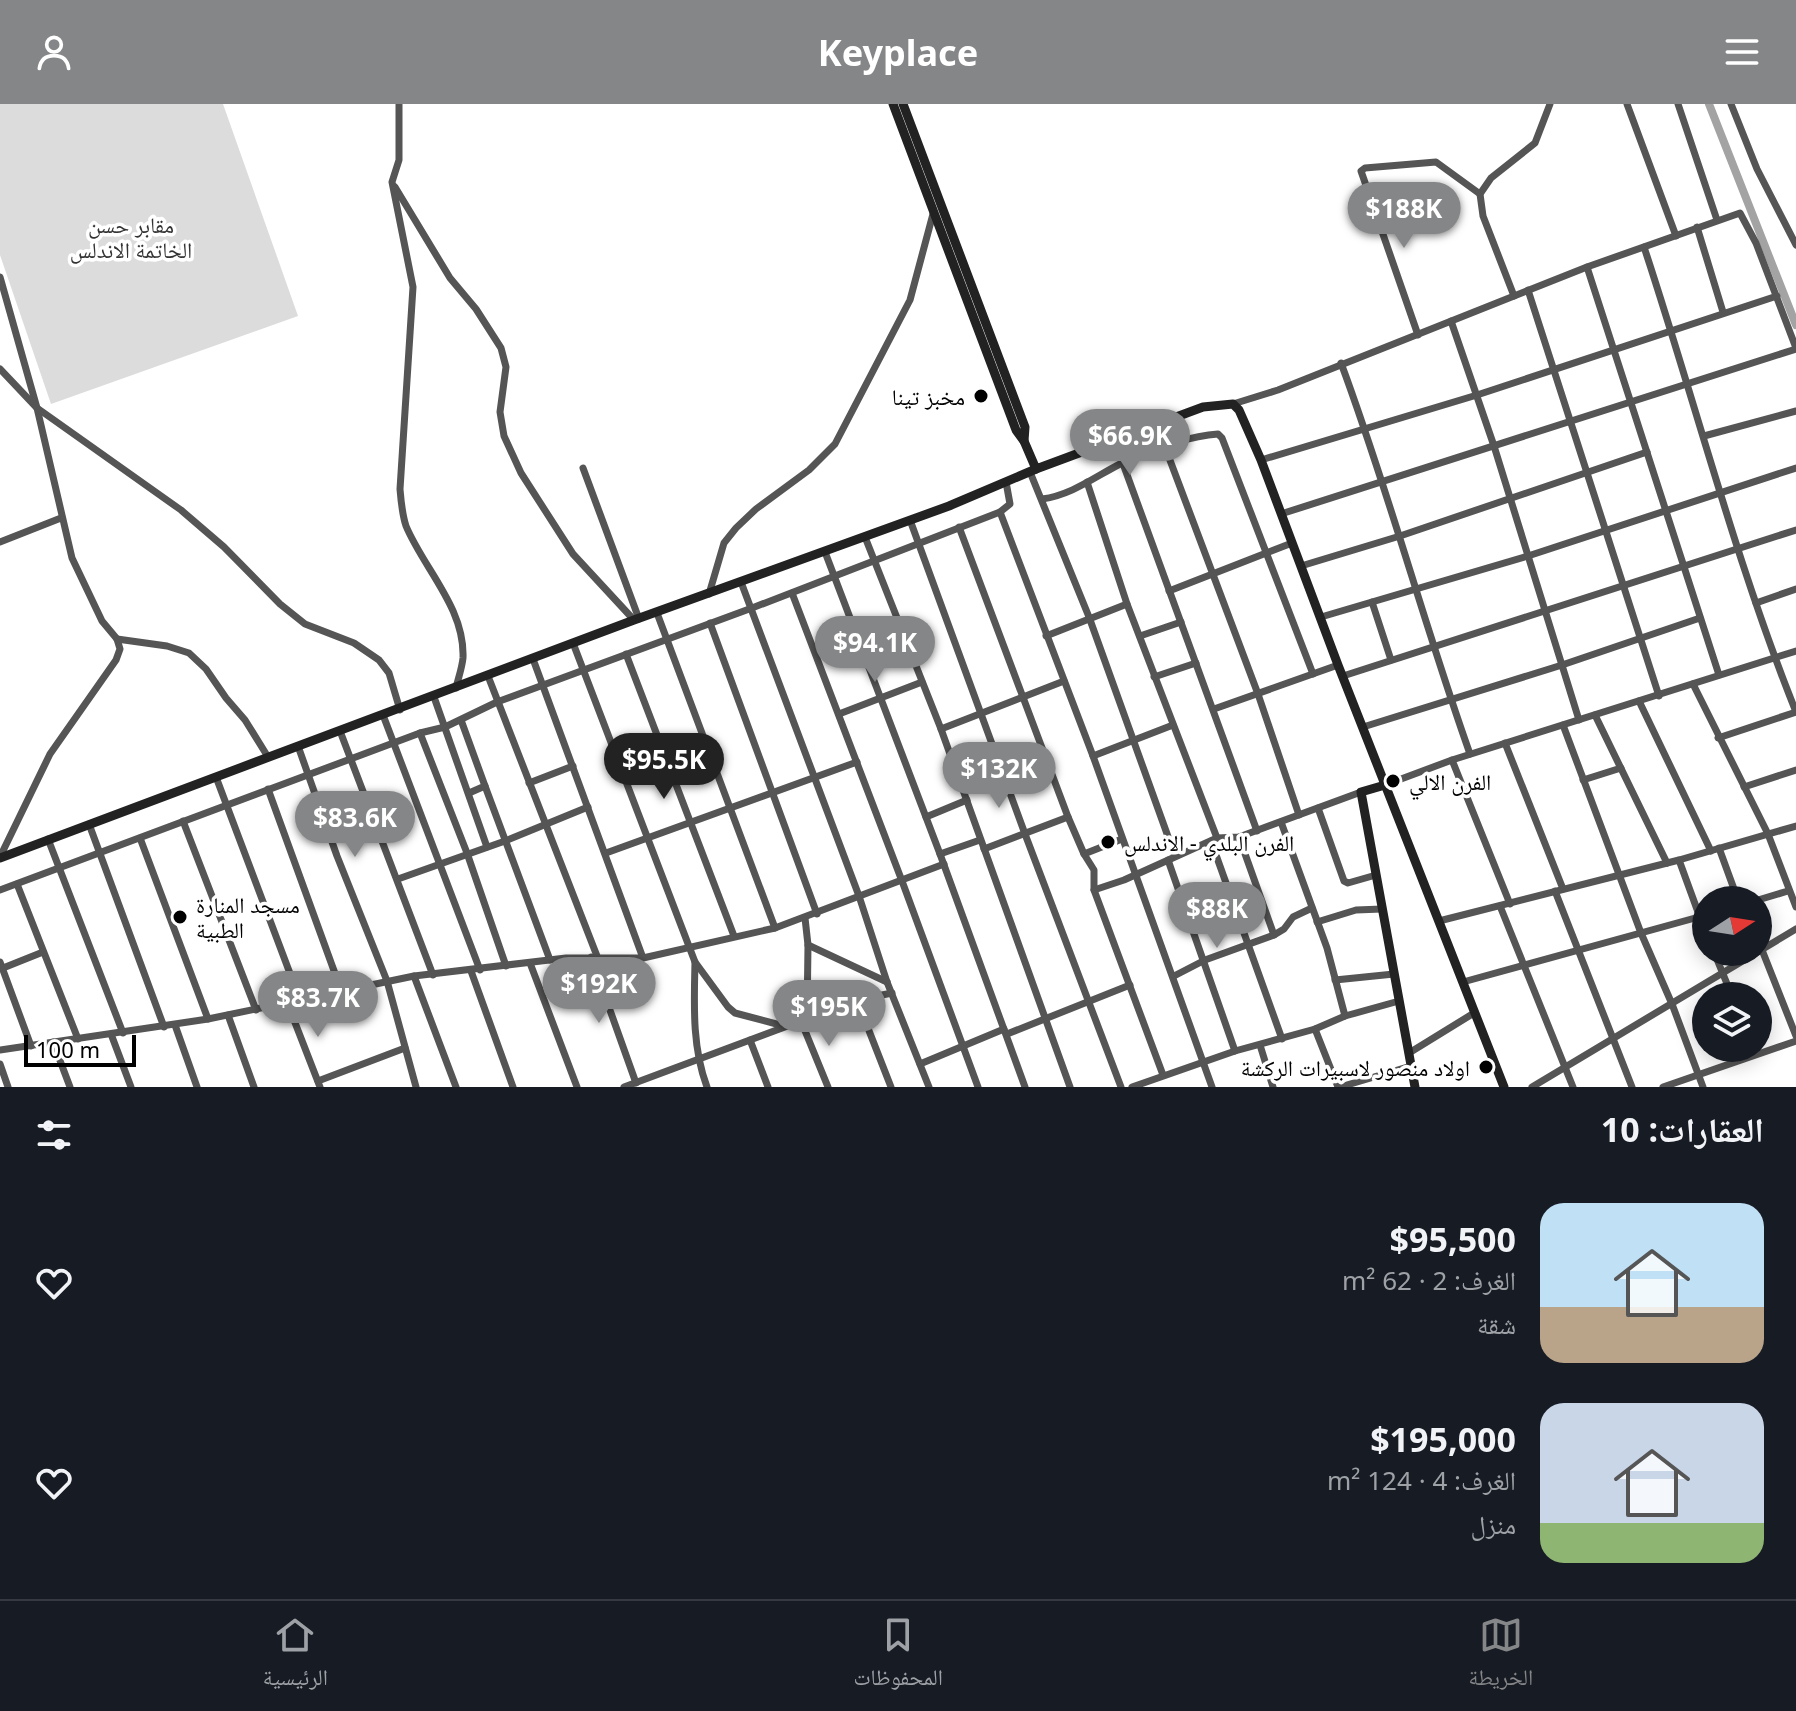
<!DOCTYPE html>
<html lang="ar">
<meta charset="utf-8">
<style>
body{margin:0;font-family:"Noto Sans","Noto Naskh Arabic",sans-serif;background:#242831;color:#f1f3f6;direction:rtl;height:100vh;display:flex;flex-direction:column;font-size:30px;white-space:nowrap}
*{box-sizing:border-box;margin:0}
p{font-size:26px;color:#9ea1a6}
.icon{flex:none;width:44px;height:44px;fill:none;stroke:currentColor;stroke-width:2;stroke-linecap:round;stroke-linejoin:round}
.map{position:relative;height:983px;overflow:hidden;direction:ltr}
.panel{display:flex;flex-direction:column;background:#171b24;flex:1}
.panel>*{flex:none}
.needle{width:52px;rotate:78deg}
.tools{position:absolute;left:1692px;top:782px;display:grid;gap:16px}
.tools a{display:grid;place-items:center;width:80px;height:80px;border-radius:50%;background:#171b24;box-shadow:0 4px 20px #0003;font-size:40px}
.scale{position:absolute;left:24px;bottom:20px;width:112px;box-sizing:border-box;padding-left:8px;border:4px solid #000;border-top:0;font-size:22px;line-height:28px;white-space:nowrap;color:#000;-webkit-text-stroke:6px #fff;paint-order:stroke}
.price{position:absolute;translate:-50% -68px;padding:0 18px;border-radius:28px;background:#858687;color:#fff;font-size:26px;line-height:52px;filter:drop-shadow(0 2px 4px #0008)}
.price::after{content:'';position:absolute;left:50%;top:48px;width:24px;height:18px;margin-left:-12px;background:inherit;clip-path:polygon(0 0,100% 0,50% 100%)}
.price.selected{background:#222;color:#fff}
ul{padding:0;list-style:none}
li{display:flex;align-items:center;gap:24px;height:200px;padding:0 32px}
li span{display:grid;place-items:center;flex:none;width:224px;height:160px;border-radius:24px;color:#555}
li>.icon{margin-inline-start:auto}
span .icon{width:96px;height:96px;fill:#fffc;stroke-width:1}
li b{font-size:34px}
h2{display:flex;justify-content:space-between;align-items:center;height:96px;padding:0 32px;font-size:34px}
header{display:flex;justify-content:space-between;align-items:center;height:104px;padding:0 32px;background:#858687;color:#fff;font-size:36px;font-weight:700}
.tabs{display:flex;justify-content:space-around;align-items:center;height:112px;border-top:2px solid #363941;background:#171b24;font-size:22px;color:#9ea1a6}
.tabs a{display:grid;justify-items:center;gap:4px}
.tabs .selected{color:#858687}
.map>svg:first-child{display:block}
</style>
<header><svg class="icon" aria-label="menu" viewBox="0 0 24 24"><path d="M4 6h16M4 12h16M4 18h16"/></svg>Keyplace<svg class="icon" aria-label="person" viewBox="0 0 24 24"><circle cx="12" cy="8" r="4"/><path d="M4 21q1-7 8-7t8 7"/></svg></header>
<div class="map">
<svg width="1796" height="983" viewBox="0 0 1796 983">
<rect width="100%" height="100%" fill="#fff"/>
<path fill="#dcdcdc" d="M0,0h223l75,212 -247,88 -51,-149z"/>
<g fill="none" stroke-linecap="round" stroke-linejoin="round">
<path stroke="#a3a3a3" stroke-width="8" d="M1709,0l87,221"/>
<g stroke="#555" stroke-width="7">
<path d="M399,0v56l-7,22 21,105 -13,202c1,12 2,25 6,37 18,43 59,82 57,132 -1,10 -5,21 -7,30"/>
<path d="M1627,0l49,132"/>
<path d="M1678,0l39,116"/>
<path d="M1731,0l26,65 39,76"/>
<path d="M395,83l55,91 26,31 25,39 5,19 -6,45 4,24 17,37 52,81 61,66"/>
<path d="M1697,123l26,85"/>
<path d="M1644,143c51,154 91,313 152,465"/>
<path d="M1587,163l132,408"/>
<path d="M0,173l37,131 35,150 30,63 15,18 3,10 -4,11 -66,94 -50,103"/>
<path d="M1528,186l131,406"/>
<path d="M1514,192l-31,-80 -3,-22 11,-16 44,-35 15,-39"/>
<path d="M1451,217l43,125 85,274"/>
<path d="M1418,231l-57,-164 4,-3 71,-6 44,32"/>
<path d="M1341,259c48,129 83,262 129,391"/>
<path d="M0,265l37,39 144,102 43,37 56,57 25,20 49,19 25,17 10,13 11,37"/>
<path d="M1233,300l45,-14 309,-123 153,-54 16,30 40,105"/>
<path d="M1154,320l11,23 93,247 41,121"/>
<path d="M1704,332l92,-25"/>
<path d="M1114,335l143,392"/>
<path d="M1261,356l216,-65 300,-99"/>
<path d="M583,364l56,151"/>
<path d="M1030,368l59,145 86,239"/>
<path d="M1087,378l40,122 90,234"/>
<path d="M1042,395c30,-4 54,-23 80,-36 29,-13 65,-27 96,-29l4,4 91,236"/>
<path d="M1000,408l93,244 119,331"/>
<path d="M1281,410l515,-165"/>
<path d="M910,416l115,314 96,253"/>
<path d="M959,423l109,290 16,37 10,16v20l69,185"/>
<path d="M865,433l76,192 129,358"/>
<path d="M0,438l61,-24"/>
<path d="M825,448l115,302 85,233"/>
<path d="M1301,462l99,-30 247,-84"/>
<path d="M741,478l118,314 28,86 42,105"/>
<path d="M1169,487l123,-48"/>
<path d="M792,489l110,288 76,206"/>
<path d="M709,490l15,-51 12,-15 20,-19 53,-39 26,-26 75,-144 23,-86"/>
<path d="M1372,498l19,58"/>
<path d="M1756,499l40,-14"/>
<path d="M657,509l118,315"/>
<path d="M1321,513l207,-61 268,-88"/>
<path d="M710,519l107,291"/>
<path d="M1046,532l81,-32"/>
<path d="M1140,532l41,-14"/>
<path d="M117,535l50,7 22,7 17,16 20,29 19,22 23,37"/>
<path d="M573,539l122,319c-1,43 -3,85 12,125"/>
<path d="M626,550l108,282"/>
<path d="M533,555l110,299"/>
<path d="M488,572l109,280"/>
<path d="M1343,572l453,-146"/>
<path d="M1154,573l42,-14"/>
<path d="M1693,580l75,150 28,73"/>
<path d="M434,593l53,150"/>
<path d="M1639,597l72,150"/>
<path d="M1214,605l124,-44"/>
<path d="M839,610l83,-32"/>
<path d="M383,611l97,255"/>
<path d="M1595,611l72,148"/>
<path d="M461,616l24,66 -16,7"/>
<path d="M1563,621l78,208 31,71 31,83"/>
<path d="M1363,623l199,-62 138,-47"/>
<path d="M941,625l123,-48"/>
<path d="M340,627l93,244"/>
<path d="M420,629l25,-6 52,-25 255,-94 248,-96 10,-8 -4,-22"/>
<path d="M1718,634l78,-26"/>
<path d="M1505,639l58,146"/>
<path d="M298,642l39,110 50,125 29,106"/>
<path d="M1093,652l80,-31"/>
<path d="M1452,656l58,144"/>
<path d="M216,673l84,223"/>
<path d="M1583,676l38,-12"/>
<path d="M529,679l44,-17"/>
<path d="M1385,681l67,-25 344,-109"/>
<path d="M485,682l65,174"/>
<path d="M1744,683l52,-17"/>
<path d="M268,685l73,201"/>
<path d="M1318,704l26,73 4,2 28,-8"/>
<path d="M926,713l41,-17"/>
<path d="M183,717l73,189"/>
<path d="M1281,718l46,126 18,68"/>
<path d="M89,720l75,203"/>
<path d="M1239,733l35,98"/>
<path d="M140,734l68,181"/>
<path d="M48,735l75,194"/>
<path d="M1211,737l71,198"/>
<path d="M1719,744l19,52"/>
<path d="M984,745l84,-32"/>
<path d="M606,749l251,-91"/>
<path d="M940,750l40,-14"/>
<path d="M1084,750l38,-15"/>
<path d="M1168,756l67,191"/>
<path d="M1679,756l27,74"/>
<path d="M398,775l107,-38 83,-34"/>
<path d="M17,780l61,155"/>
<path d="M0,786l420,-157 47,120 39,113"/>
<path d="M1094,786l30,-10 93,-42 22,-1 122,-45"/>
<path d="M1555,787l77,196"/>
<path d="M1758,796l30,-9"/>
<path d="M1500,802l73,181"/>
<path d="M805,814l3,27 -1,74"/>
<path d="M1439,817l240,-61 117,-34"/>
<path d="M1317,818l39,-12 26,-1"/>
<path d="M808,841l79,37"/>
<path d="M1762,846l34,86"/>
<path d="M1714,848l18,44"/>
<path d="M591,853l45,126"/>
<path d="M0,858l31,84"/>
<path d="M695,858l33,45 7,6 49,13"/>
<path d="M530,859l47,124"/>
<path d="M3,864l40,-16"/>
<path d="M471,867l42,116"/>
<path d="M414,872l42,111"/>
<path d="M1174,872l31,-16 69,-25 10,-6 9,-12 19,-9"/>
<path d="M1335,876l59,-6"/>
<path d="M1463,878l243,-67"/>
<path d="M857,896l34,87"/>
<path d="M287,898l33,85"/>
<path d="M228,911l26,72"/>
<path d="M801,917l27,66"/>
<path d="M175,921l22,62"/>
<path d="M1315,925l23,58"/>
<path d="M111,930l20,53"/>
<path d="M1007,930l123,-49"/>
<path d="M750,936l18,47"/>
<path d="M53,938l17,45"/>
<path d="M1260,941l13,42"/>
<path d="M0,946l208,-31 206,-43 152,-18h77l132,-30 169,-64"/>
<path d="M1409,949l65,-40"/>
<path d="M0,960l8,23"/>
<path d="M920,960l84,-35"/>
<path d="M318,977l87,-33"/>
<path d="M624,983l233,-87 35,-7"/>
<path d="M1132,983l103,-36 80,-22 30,-13 54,-15"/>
<path d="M1340,983l71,-21"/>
<path d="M1532,983l264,-158"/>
<path d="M1663,983l133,-46"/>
</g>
<g stroke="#222" stroke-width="9">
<path d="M893,0l123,326 8,11 12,28 167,-62 30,-3 6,6 22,50 77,205 166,422"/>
<path d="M903,0l122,323 -1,14"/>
<path d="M1385,681l-24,7 54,295"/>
<path d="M0,754l634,-238 315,-114 87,-37"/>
</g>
</g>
<g fill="#000" stroke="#fff" stroke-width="3">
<circle cx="981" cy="292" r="8"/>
<circle cx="1393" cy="677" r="8"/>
<circle cx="1108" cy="738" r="8"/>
<circle cx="180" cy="813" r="8"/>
<circle cx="1486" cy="963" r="8"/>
</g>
<g text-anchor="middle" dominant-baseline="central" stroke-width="7" stroke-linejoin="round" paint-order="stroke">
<g font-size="22" fill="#333" stroke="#fff">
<text x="131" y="120">مقابر حسن<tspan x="131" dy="25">الخاتمة الاندلس</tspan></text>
</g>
<g font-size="22" fill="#000" stroke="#fff" text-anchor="start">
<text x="965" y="292" text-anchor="end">مخبز تينا</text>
<text x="1409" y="677">الفرن الالي</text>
<text x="1124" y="738">الفرن البلدي - الاندلس</text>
<text x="196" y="800">مسجد المنارة<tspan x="196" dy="25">الطبية</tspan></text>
<text x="1470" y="963" text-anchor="end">اولاد منصور لاسبيرات الركشة</text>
</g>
</g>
</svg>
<div class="tools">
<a><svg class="needle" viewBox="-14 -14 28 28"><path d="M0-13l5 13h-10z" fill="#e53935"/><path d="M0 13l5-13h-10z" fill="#9ea1a6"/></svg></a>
<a><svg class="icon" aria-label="layers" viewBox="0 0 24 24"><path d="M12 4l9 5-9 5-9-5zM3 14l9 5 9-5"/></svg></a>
</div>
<div class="scale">100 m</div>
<b class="price" style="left:1404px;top:146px">$188K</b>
<b class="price" style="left:1130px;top:373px">$66.9K</b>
<b class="price" style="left:875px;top:580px">$94.1K</b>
<b class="price selected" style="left:664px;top:697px">$95.5K</b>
<b class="price" style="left:999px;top:706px">$132K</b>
<b class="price" style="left:355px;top:755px">$83.6K</b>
<b class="price" style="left:1217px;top:846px">$88K</b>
<b class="price" style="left:599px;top:921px">$192K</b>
<b class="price" style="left:318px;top:935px">$83.7K</b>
<b class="price" style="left:829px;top:944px">$195K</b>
</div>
<section class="panel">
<h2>العقارات: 10<svg class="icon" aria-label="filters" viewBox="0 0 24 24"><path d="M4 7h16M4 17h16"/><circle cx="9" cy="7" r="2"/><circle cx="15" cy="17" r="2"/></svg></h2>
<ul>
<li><span style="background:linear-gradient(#bfe0f5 65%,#b9a48a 0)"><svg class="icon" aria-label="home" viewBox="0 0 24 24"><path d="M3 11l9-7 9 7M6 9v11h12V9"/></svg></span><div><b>$95,500</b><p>الغرف: 2 · 62 m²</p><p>شقة</p></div><svg class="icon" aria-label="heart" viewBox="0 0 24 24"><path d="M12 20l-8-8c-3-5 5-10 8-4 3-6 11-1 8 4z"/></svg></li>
<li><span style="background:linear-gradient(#c9d6e8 75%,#8fb573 0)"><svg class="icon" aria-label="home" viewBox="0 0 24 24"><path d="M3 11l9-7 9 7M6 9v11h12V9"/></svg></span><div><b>$195,000</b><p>الغرف: 4 · 124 m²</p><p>منزل</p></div><svg class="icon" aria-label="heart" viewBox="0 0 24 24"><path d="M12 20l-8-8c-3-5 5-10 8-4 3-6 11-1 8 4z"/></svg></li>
</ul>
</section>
<nav class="tabs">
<a class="selected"><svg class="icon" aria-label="map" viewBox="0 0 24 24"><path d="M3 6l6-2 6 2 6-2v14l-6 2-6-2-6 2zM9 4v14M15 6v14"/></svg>الخريطة</a>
<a><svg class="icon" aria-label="saved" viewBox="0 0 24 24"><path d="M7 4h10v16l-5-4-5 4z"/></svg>المحفوظات</a>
<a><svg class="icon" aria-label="home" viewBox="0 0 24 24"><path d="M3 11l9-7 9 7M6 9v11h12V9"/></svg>الرئيسية</a>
</nav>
